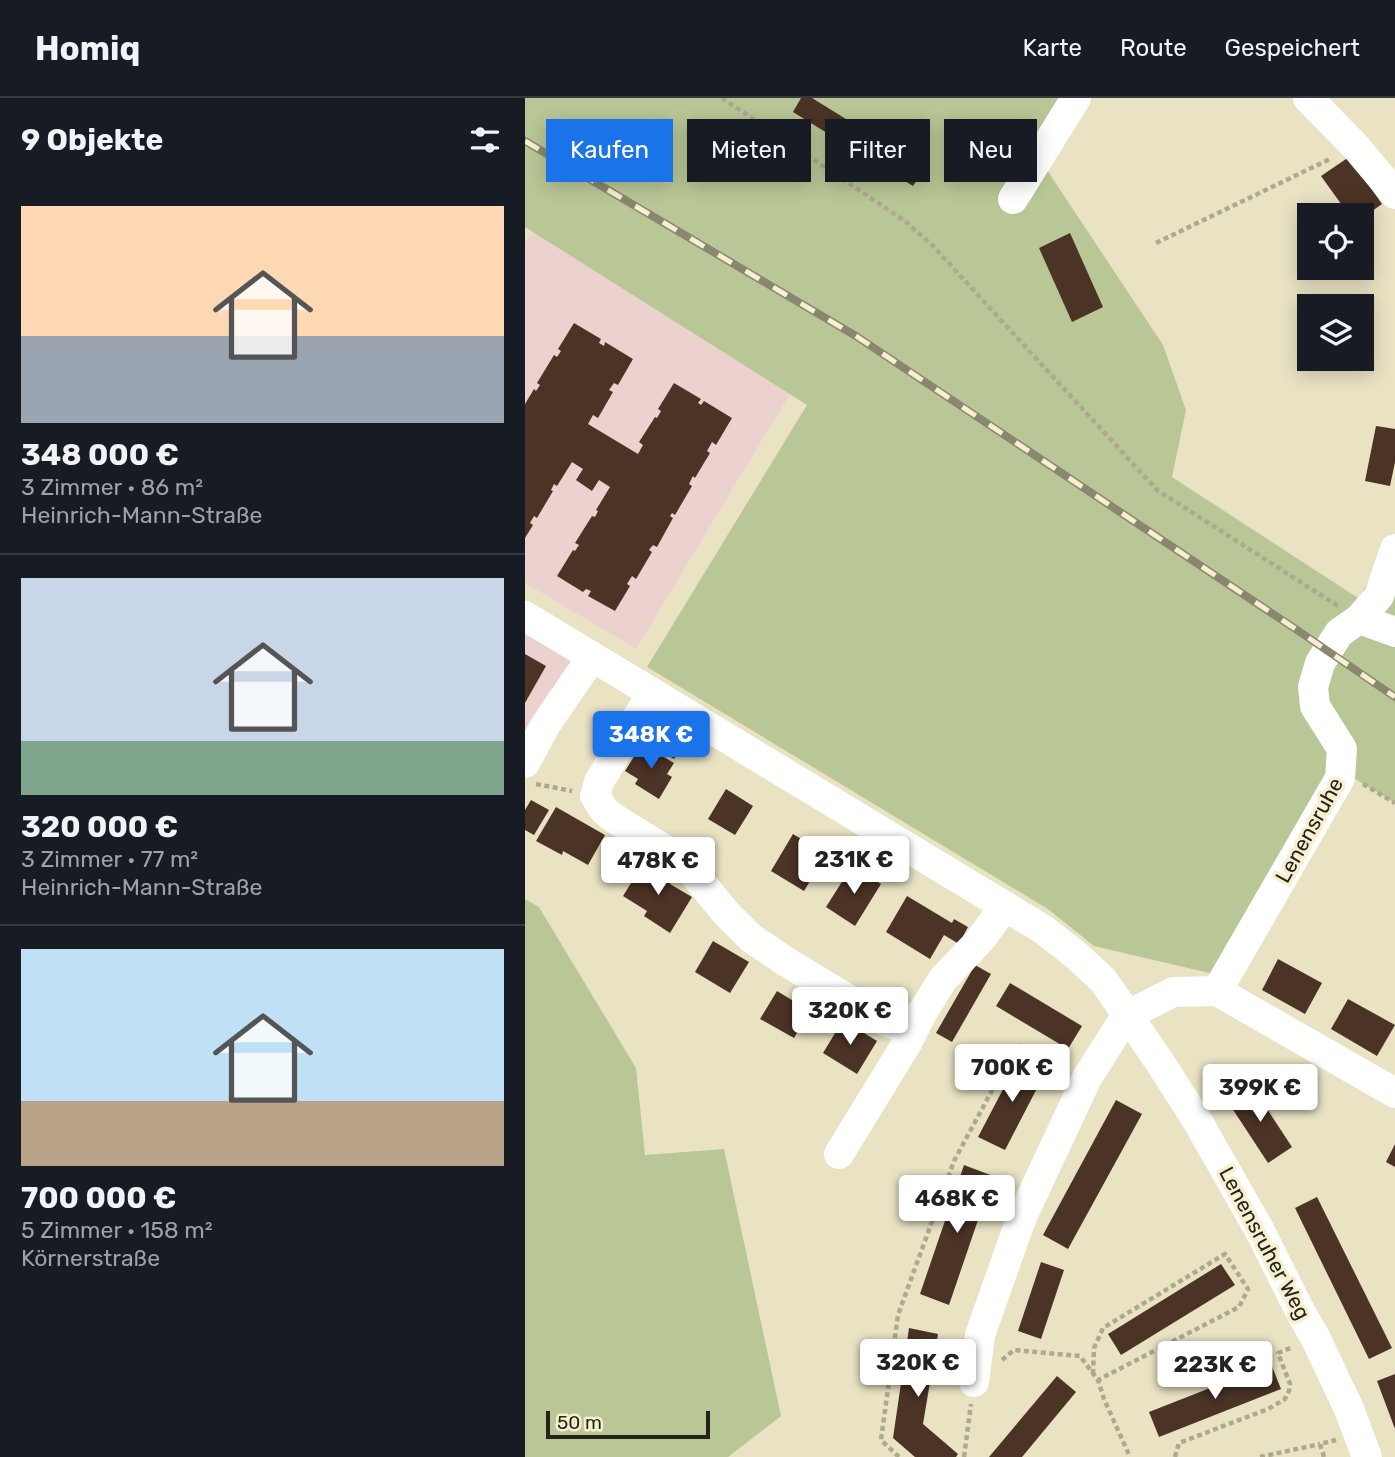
<!DOCTYPE html>
<html lang="de">
<meta charset="utf-8">
<style>
body{margin:0;font-family:Rubik,sans-serif;background:#242831;color:#f1f3f6;height:100vh;display:flex;flex-direction:column;font-size:26px;white-space:nowrap}
*{box-sizing:border-box;margin:0}
p{font-size:23px;color:#9ea1a6}
.icon{flex:none;width:38px;height:38px;fill:none;stroke:currentColor;stroke-width:2;stroke-linecap:round;stroke-linejoin:round}
.map{position:relative;flex:1;overflow:hidden}
.side{display:flex;flex-direction:column;background:#171b24;width:525px}
.side>*{flex:none}
.top-card{position:absolute;left:21px;top:21px;width:665px;height:63px;display:flex;gap:14px}
.controls{position:absolute;left:772px;top:105px;display:grid;gap:14px}
.controls a{display:grid;place-items:center;width:77px;height:77px;border-radius:0px;background:#171b24;box-shadow:0 4px 18px #0003;font-size:35px}
.scale{position:absolute;left:21px;bottom:18px;width:164px;box-sizing:border-box;padding-left:7px;border:4px solid #262418;border-top:0;font-size:19px;line-height:24px;white-space:nowrap;color:#262418;-webkit-text-stroke:5px #f6f0d1;paint-order:stroke}
.price{position:absolute;translate:-50% -60px;padding:0 16px;border-radius:7px;background:#fff;color:#222;font-size:23px;line-height:46px;filter:drop-shadow(0 2px 4px #0008)}
.price::after{content:'';position:absolute;left:50%;top:42px;width:21px;height:16px;margin-left:-10px;background:inherit;clip-path:polygon(0 0,100% 0,50% 100%)}
.price.on{background:#1a73e8;color:#fff}
ul{padding:0;list-style:none}
li{display:grid;align-content:center;gap:14px;height:371px;padding:0 21px}
li+li{border-top:2px solid #363941}
li span{display:grid;place-items:center;height:217px;border-radius:0px;color:#555}
li>.icon{margin-inline-start:auto}
span .icon{width:126px;height:126px;fill:#fffc;stroke-width:1}
li b{font-size:30px}
h2{display:flex;justify-content:space-between;align-items:center;height:84px;padding:0 21px;font-size:30px}
.tag{padding:0 24px;border-radius:0px;background:#171b24;box-shadow:0 4px 18px #0003;font-size:24px;line-height:63px}
.tag.on{background:#1a73e8;color:#fff}
header{display:flex;align-items:center;gap:42px;box-sizing:border-box;height:98px;padding:0 35px;background:#171b24;border-bottom:2px solid #363941}
header strong{font-size:33px}
nav{display:flex;gap:38px;margin-inline-start:auto;font-size:24px}
main{display:flex;flex:1;min-height:0}
.map>svg:first-child{display:block}
</style>
<header>
<strong>Homiq</strong>
<nav><a>Karte</a><a>Route</a><a>Gespeichert</a></nav>
</header>
<main>
<section class="side">
<h2>9 Objekte<svg class="icon" aria-label="filters" viewBox="0 0 24 24"><path d="M4 7h16M4 17h16"/><circle cx="9" cy="7" r="2"/><circle cx="15" cy="17" r="2"/></svg></h2>
<ul>
<li><span style="background:linear-gradient(#ffd9b3 60%,#9aa5b1 0)"><svg class="icon" aria-label="home" viewBox="0 0 24 24"><path d="M3 11l9-7 9 7M6 9v11h12V9"/></svg></span><div><b>348 000 €</b><p>3 Zimmer · 86 m²</p><p>Heinrich-Mann-Straße</p></div></li>
<li><span style="background:linear-gradient(#c9d6e8 75%,#7fa58c 0)"><svg class="icon" aria-label="home" viewBox="0 0 24 24"><path d="M3 11l9-7 9 7M6 9v11h12V9"/></svg></span><div><b>320 000 €</b><p>3 Zimmer · 77 m²</p><p>Heinrich-Mann-Straße</p></div></li>
<li><span style="background:linear-gradient(#bfe0f5 70%,#b9a48a 0)"><svg class="icon" aria-label="home" viewBox="0 0 24 24"><path d="M3 11l9-7 9 7M6 9v11h12V9"/></svg></span><div><b>700 000 €</b><p>5 Zimmer · 158 m²</p><p>Körnerstraße</p></div></li>
</ul>
</section>
<div class="map">
<svg width="870" height="1359" viewBox="0 0 870 1359">
<rect width="100%" height="100%" fill="#e9e3c4"/>
<g fill="#ecd2ce">
<path d="M9,134l256,162 -154,255 -111,-66v-341z"/>
<path d="M0,537l65,33 -65,95z"/>
</g>
<g fill="#b9c695">
<path d="M0,0h551l-37,60 124,187 23,65 -14,67 186,121 23,-33 14,-30v268l-53,-32 -124,204 -124,-29 -46,-37 -401,-242 160,-262 -282,-178z"/>
<path d="M0,801l14,8 97,161 9,87 79,-6 57,267 -53,41h-203z"/>
</g>
<g fill="#4b3325">
<path d="M276,0h11l113,70 -12,18 -120,-74z"/>
<path d="M824,59l33,47 -21,15v-4h-12l-28,-39z"/>
<path d="M545,135l33,74 -31,15 -33,-74z"/>
<path d="M49,225l27,16 -2,4 5,3 1,-4 28,17 -15,26 -4,-2 -5,7 4,2 -15,26 -5,-3 -5,9 50,30 5,-9 -4,-3 16,-25 2,1 4,-7 -3,-2 16,-26 27,16 -3,4 3,2 3,-4 28,17 -16,27 -4,-3 -5,9 3,2 -15,25 -2,-2 -4,8 3,2 -17,29 -3,-2 -2,3 3,2 -16,29 -4,-2 -4,5 3,2 -16,27 -4,-3 -5,8 3,2 -15,25 -27,-15 3,-5 -5,-2 -3,3 -26,-16 16,-26 2,1 4,-6 -4,-2 17,-27 3,1 3,-6 -2,-1 14,-23 -11,-7 -7,11 -16,-11 7,-11 -11,-7 -15,24 -3,-2 -3,6 2,1 -16,27 -3,-2 -4,7 3,2 -8,13v-134l9,-15 2,2 4,-6 -3,-2 17,-28 3,2 4,-6 -3,-2z"/>
<path d="M851,328l19,3v33l-5,24 -25,-5z"/>
<path d="M0,556l21,12 -21,37z"/>
<path d="M134,633l23,14 -8,14 -23,-14z"/>
<path d="M117,646l32,19 -7,11 5,3 -13,22 -24,-15 3,-5 -13,-8z"/>
<path d="M201,691l27,17 -18,29 -27,-16z"/>
<path d="M6,702l18,10 -15,25 -9,-5v-20z"/>
<path d="M31,709l49,28 -17,30 -25,-14 -1,4 -26,-14z"/>
<path d="M268,736l33,20 -22,37 -33,-20z"/>
<path d="M119,764l29,17 -3,5 22,13 -22,36 -26,-17 3,-5 -24,-15z"/>
<path d="M327,768l29,18 -26,42 -29,-19z"/>
<path d="M382,798l45,27 2,-4 14,8 -9,17 -15,-9 -14,24 -44,-27z"/>
<path d="M188,843l36,21 -19,31 -35,-21z"/>
<path d="M753,861l44,24 -17,31 -43,-24z"/>
<path d="M450,867l16,9 -39,68 -16,-9z"/>
<path d="M485,885l72,43 -14,23 -72,-43z"/>
<path d="M252,893l33,20 -16,27 -34,-19z"/>
<path d="M823,901l47,26 -18,31 -46,-27z"/>
<path d="M318,922l34,21 -20,33 -34,-21z"/>
<path d="M495,959l26,14 -41,79 -27,-13z"/>
<path d="M727,988l40,61 -24,16 -40,-61z"/>
<path d="M591,1002l26,14 -74,135 -25,-14z"/>
<path d="M870,1046v23l-9,-5z"/>
<path d="M439,1067l29,11 -44,129 -29,-11z"/>
<path d="M792,1099l75,151 -23,11 -74,-151z"/>
<path d="M516,1164l23,8 -23,69 -23,-8z"/>
<path d="M696,1166l14,21 -114,70 -13,-21z"/>
<path d="M384,1230l29,6 -15,90 35,30 -2,3h-41l-22,-19z"/>
<path d="M746,1266l10,25 -122,48 -10,-25z"/>
<path d="M870,1276v55l-18,-48z"/>
<path d="M532,1278l19,16 -54,65h-33z"/>
</g>
<g fill="none" stroke-linecap="round" stroke-linejoin="round">
<g stroke="#ada98f" stroke-width="4.5" stroke-dasharray="5 3.5" stroke-linecap="butt">
<path d="M197,0l183,123 27,24 225,245 181,116"/>
<path d="M631,145l176,-85"/>
<path d="M11,686l36,7"/>
<path d="M838,686l32,19"/>
<path d="M477,1262l12,-10 66,6 18,24 6,19 26,58"/>
<path d="M568,1276l1,-26 9,-20 122,-74 23,35 -9,18 -141,73"/>
<path d="M374,1359l-18,-17 17,-125 56,-154 63,-117 50,24"/>
<path d="M439,1359l7,-53"/>
<path d="M650,1359l4,-14 89,-34 17,-10 4,-8 1,-7 -12,-31 15,-6"/>
<path d="M735,1359l60,-13"/>
<path d="M799,1359l-4,-13 16,-4"/>
</g>
<g stroke="#fff" stroke-width="30">
<path d="M783,0l47,48 40,48"/>
<path d="M488,101l63,-101"/>
<path d="M0,518l519,314 33,26 26,24 56,81 39,61 62,109 40,80 16,28 33,70 18,48"/>
<path d="M834,521l36,13"/>
<path d="M127,595l-53,89 -4,14 9,14 8,7 71,44 43,52 25,25 34,23 99,60 12,4 13,-2 13,-10 21,-34 37,-39 25,-34"/>
<path d="M0,665l21,-39 46,-67"/>
<path d="M692,893l178,102"/>
<path d="M314,1056l68,-111 15,-30"/>
<path d="M449,1284l6,-47 41,-116 66,-141 39,-62 47,-24 44,-1 123,-213 2,-29 -27,-43 -2,-19 7,-24 19,-30 20,-14 20,-23 16,-47"/>
</g>
<defs>
<path id="rail" d="M0,43l331,195 444,296 95,65"/>
</defs>
<use href="#rail" stroke="#8a8670" stroke-width="8"/>
<use href="#rail" stroke="#f6f0d1" stroke-width="5" stroke-dasharray="16" stroke-linecap="butt"/>
</g>
<g text-anchor="middle" dominant-baseline="central" stroke-width="7" stroke-linejoin="round" paint-order="stroke">
<g font-size="21" fill="#262418" stroke="#f6f0d1">
<text transform="translate(784 732) rotate(-61)">Lenensruhe</text>
<text transform="translate(740 1145) rotate(62)">Lenensruher Weg</text>
</g>
</g>
</svg>
<div class="controls">
<a><svg class="icon" aria-label="locate" viewBox="0 0 24 24"><circle cx="12" cy="12" r="6"/><path d="M12 2v4M12 18v4M2 12h4M18 12h4"/></svg></a>
<a><svg class="icon" aria-label="layers" viewBox="0 0 24 24"><path d="M12 4l9 5-9 5-9-5zM3 14l9 5 9-5"/></svg></a>
</div>
<div class="scale">50 m</div>
<b class="price on" style="left:126px;top:673px">348K €</b>
<b class="price" style="left:329px;top:798px">231K €</b>
<b class="price" style="left:133px;top:799px">478K €</b>
<b class="price" style="left:325px;top:949px">320K €</b>
<b class="price" style="left:487px;top:1006px">700K €</b>
<b class="price" style="left:735px;top:1026px">399K €</b>
<b class="price" style="left:432px;top:1137px">468K €</b>
<b class="price" style="left:393px;top:1301px">320K €</b>
<b class="price" style="left:690px;top:1303px">223K €</b>
<div class="top-card">
<a class="tag on">Kaufen</a>
<a class="tag">Mieten</a>
<a class="tag">Filter</a>
<a class="tag">Neu</a>
</div>
</div>
</main>
